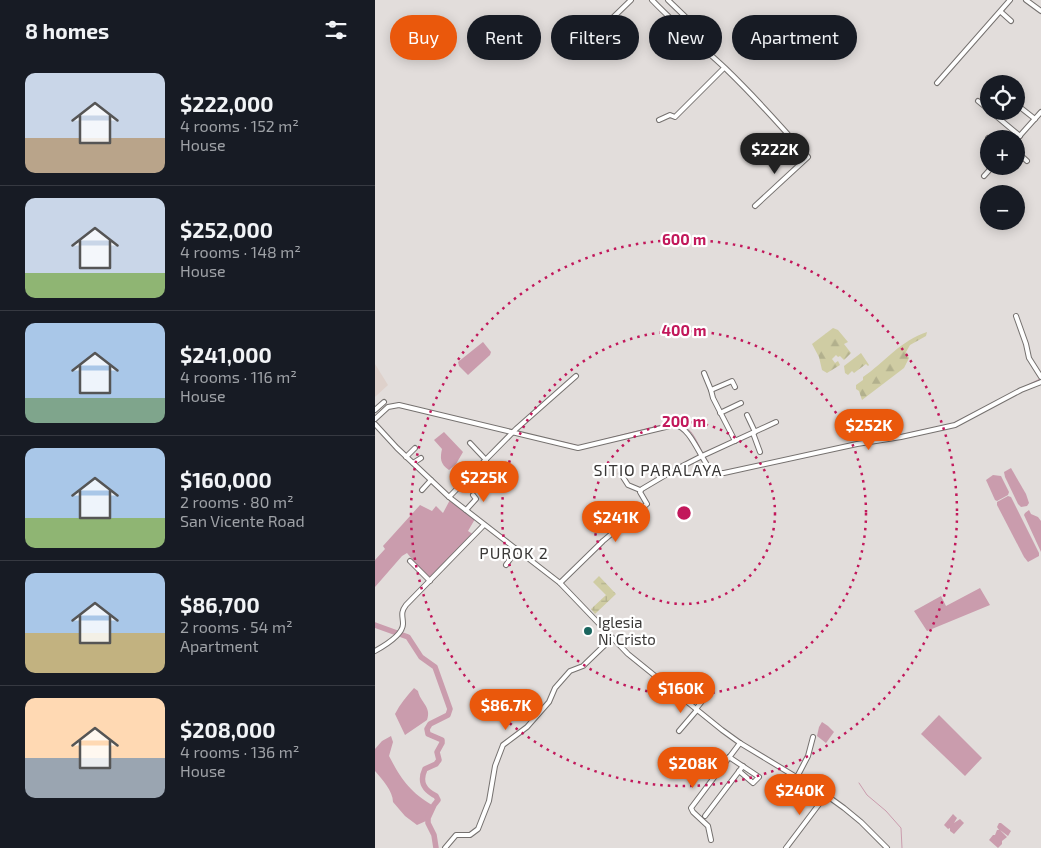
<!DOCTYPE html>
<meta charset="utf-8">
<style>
body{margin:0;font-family:"Exo 2",sans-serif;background:#242831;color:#f1f3f6;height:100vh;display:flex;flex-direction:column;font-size:19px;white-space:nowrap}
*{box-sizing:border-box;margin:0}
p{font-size:16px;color:#9ea1a6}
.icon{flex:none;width:28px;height:28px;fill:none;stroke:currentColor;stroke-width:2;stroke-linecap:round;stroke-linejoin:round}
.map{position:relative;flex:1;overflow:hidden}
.drawer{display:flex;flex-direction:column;background:#171b24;width:375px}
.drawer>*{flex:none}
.top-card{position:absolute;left:15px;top:15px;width:475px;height:45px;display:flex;gap:10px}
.buttons{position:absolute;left:605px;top:75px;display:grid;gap:10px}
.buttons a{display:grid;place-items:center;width:45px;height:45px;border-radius:50%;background:#171b24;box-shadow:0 2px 12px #0003;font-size:25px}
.price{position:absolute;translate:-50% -42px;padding:0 11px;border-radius:18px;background:#ea580c;color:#fff;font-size:16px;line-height:32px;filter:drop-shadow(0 1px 2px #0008)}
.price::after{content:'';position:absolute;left:50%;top:30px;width:15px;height:11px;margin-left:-8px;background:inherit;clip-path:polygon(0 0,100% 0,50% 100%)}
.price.current{background:#222;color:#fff}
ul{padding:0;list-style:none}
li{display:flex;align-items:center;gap:15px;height:125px;padding:0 25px}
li+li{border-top:1px solid #363941}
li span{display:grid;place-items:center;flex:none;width:140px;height:100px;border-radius:10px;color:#555}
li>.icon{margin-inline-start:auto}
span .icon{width:60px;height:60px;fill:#fffc;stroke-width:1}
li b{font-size:21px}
h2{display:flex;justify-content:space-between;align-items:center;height:60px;padding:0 25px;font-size:21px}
.tag{padding:0 18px;border-radius:22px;background:#171b24;box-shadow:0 2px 12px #0003;font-size:18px;line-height:45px}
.tag.current{background:#ea580c;color:#fff}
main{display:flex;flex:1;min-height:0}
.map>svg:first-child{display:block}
</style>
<main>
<section class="drawer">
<h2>8 homes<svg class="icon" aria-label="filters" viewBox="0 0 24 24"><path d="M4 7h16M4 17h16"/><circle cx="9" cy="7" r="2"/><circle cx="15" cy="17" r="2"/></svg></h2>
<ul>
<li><span style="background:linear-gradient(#c9d6e8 65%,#b9a48a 0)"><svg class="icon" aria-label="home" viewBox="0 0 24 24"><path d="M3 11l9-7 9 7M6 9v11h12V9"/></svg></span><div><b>$222,000</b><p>4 rooms · 152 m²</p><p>House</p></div></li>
<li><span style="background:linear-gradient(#c9d6e8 75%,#8fb573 0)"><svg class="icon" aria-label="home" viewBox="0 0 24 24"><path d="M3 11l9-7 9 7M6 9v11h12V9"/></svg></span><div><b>$252,000</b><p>4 rooms · 148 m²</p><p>House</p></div></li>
<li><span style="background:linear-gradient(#a9c7e8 75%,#7fa58c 0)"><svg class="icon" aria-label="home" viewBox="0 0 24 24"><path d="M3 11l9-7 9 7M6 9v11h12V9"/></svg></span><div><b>$241,000</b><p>4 rooms · 116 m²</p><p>House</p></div></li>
<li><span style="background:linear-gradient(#a9c7e8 70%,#8fb573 0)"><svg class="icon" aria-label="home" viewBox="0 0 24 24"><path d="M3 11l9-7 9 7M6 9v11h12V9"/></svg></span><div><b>$160,000</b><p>2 rooms · 80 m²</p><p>San Vicente Road</p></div></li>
<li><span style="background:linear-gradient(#a9c7e8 60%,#c2b280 0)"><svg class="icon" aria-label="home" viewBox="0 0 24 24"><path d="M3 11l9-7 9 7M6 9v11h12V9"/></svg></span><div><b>$86,700</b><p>2 rooms · 54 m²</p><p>Apartment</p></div></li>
<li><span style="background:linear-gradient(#ffd9b3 60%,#9aa5b1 0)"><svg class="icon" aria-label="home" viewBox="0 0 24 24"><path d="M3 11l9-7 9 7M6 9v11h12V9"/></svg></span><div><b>$208,000</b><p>4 rooms · 136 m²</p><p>House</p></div></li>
</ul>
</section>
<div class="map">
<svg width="666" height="848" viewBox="0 0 666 848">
<defs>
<pattern id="forest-firs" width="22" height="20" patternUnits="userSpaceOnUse" patternTransform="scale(1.25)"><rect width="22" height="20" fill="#cfcca3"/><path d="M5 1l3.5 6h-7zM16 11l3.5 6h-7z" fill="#b2b08d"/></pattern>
<pattern id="wetland-marsh" width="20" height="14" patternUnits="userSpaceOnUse" patternTransform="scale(1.25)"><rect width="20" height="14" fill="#cfcca3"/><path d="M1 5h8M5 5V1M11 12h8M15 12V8" fill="none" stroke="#b2b08d"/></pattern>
</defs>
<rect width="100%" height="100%" fill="#e2dddb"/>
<path fill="#ded1cb" d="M0,364l13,21 -13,12z"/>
<g fill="url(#forest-firs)">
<path d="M458,328l5,2 10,12 -4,2 7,9 -7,7 -4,-4 -2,1 -2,-2 -4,4 3,4 3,-2 2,4 -13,8 -5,-3 -3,-13 -7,-13z"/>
<path d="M552,332l-1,4 -16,9 -4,7 3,6 -5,10 -42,32 -3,-9 -3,-2v-4l7,-5v-3c21,-14 38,-37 64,-45z"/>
<path d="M486,353l8,12 -1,1 -2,-2 -12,9 -2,-2 -4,4 -3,-2 -1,-7z"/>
</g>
<path fill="url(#wetland-marsh)" d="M224,576l17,18 -21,20 -4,-5 15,-14 -13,-13z"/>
<g fill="#ca9cad">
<path d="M108,342l8,10 -1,3 -22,20 -9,-9 -1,-4z"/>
<path d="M69,432l19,20 -7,12 -7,6c-9,-6 -9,-12 -7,-21l-8,-9z"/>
<path d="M636,468l15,26 3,9 -2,3 -6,1 -3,-3 -13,-27 -1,-5z"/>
<path d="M618,475l8,1 8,16 -1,3 -11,6 -2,-1 -9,-20z"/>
<path d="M633,496l3,1 28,56v3l-11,6 -4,-5 -27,-52v-3z"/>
<path d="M76,498l24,21 -7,12 6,4 -43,44 -19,-18v-2l-5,-6 -5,3 -27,31v-27l10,-11 -2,-3 37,-41 12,6 4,-5 7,7z"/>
<path d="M654,510l2,4 7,3 3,4v31l-17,-37 1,-2z"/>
<path d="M605,588l10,17 -63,26 -13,-20 27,-15 5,10z"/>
<path d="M39,688l4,3c2,11 14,16 9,29l-22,15 -10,-21c5,-10 12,-18 19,-26z"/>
<path d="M564,715l43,43 -17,18 -44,-42z"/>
<path d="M447,722l6,4 6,6 -8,11 -9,-7 2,-9z"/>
<path d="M16,736l2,6 -4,14c12,23 21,36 43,49l-6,16 -9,4 -12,-9 -12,-14c0,-11 -11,-23 -18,-31v-22l7,-8z"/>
<path d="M578,814l4,4 -3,5 6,-4 4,4 -10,11 -4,-3v-3l-2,1 -4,-4z"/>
<path d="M624,823h2l10,8 -3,5 -8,-6 7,7 -5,4v3l-4,4 -9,-8 4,-5h2l2,-5h2l-2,-3z"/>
</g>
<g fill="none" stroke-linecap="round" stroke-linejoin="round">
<g stroke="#ca9cad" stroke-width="1">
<path d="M653,385l12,-6"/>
<path d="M28,404l13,3"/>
<path d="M14,405l10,-2"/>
<path d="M577,424l21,-11"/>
<path d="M516,437l36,-8"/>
<path d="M227,440l71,-18c19,3 22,17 30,32"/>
<path d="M188,442l16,4 5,-1"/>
<path d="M330,457l4,7"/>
<path d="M347,471l11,-2"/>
<path d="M484,783l8,12 19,16 15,17 1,20"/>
</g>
<path stroke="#ca9cad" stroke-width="5.5" d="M0,625l33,12 13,20 14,10 15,42 -2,6 -18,9 -3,5 1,5 14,6v3l-5,9 2,8 -3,4 -11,5c-6,13 -1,21 11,27l2,4 -4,5 -6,13v5l6,12 2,13"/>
<defs>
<g id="minor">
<path d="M277,0c23,24 48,45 73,68 29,28 56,58 83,89l-53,49"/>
<path d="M293,0l28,27"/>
<path d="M651,0l15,11"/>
<path d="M626,12l10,9"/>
<path d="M223,32l33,-32"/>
<path d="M562,83l73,-83"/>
<path d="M603,101l11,9"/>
<path d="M641,104l19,15"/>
<path d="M615,111l30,25"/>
<path d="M284,120l11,-5 5,2 49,-49"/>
<path d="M613,138l1,1"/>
<path d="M641,140l25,-28"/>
<path d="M641,151l11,10"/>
<path d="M609,176l9,-10"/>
<path d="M641,316l10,28 3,14 12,19"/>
<path d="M329,373l7,17 2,8 22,43"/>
<path d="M336,390l21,-9 3,6"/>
<path d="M0,410l9,-8"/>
<path d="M345,413l21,-10"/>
<path d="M372,415l8,17"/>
<path d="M0,419l13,-12 11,-2 179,43 96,-23c17,1 27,36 39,48h11l133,-29 44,-7 54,-12 66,-35 20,-8"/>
<path d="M0,424l22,24 52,49 111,86 68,71 94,76 18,13 86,52 18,13 17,14 26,26"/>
<path d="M378,433l7,19"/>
<path d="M95,443l16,17"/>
<path d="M31,457l9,-9"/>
<path d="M38,463l8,-5"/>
<path d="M246,474l7,11 12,5"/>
<path d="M47,490l9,-10"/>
<path d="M74,497l67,-68 60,-53"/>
<path d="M91,510l10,-11 -3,-4"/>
<path d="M35,561l20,20"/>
<path d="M131,565l11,-16"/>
<path d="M185,583l43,-42 44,-37 -7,-12 2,-3 27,-16 33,-17 74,-34"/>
<path d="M0,651c9,-5 28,-16 28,-27 0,-8 -3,-11 3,-19l78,-80"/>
<path d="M321,709l11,-14"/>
<path d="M304,731l18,-21"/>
<path d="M354,757l30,20 -6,6 -14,-12"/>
<path d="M422,777l11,-21 5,-19"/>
<path d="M330,816l38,-50"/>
<path d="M336,840l-3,-14 -15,-14 -2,-4 49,-65"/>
<path d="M70,848l11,-13h14l8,-6 11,-28 6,-35 8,-21 24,-18 22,-25 6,-14 15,-17 13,-5 29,-28"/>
<path d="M411,848l40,-53"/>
</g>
</defs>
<use href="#minor" stroke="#75716f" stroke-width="6"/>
<use href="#minor" stroke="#fff" stroke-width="4"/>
</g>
<g fill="none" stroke="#c2185b" stroke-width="2.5" stroke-dasharray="2.5 5">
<circle cx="309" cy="513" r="91"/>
<circle cx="309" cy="513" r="182"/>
<circle cx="309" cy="513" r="273"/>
</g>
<circle fill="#1a655e" stroke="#fff" stroke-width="2" cx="213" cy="631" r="5"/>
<g text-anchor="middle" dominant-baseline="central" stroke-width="4.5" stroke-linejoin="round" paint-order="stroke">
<g font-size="15" fill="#393736" stroke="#fff" text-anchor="start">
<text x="223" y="622">Iglesia<tspan x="223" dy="17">Ni Cristo</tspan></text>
</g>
<g font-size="16" letter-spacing="1" fill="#393736" stroke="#fff">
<text x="283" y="469">SITIO PARALAYA</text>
<text x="139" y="552">PUROK 2</text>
</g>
</g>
<circle cx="309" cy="513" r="8" fill="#c2185b" stroke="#fff" stroke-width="2.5"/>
<g font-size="15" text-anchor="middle" font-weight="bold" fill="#c2185b" stroke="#fff" stroke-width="4.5" stroke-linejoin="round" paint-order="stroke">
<text x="309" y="245">600 m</text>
<text x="309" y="336">400 m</text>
<text x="309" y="427">200 m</text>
</g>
</svg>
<div class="buttons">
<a><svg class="icon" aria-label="locate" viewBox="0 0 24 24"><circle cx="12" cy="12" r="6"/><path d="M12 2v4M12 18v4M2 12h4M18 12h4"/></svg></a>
<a>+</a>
<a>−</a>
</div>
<b class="price current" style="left:400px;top:175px">$222K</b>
<b class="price" style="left:494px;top:451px">$252K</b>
<b class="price" style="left:109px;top:503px">$225K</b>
<b class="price" style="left:241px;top:543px">$241K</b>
<b class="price" style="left:306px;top:714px">$160K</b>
<b class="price" style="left:131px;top:731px">$86.7K</b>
<b class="price" style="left:318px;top:789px">$208K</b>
<b class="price" style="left:425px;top:816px">$240K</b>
<div class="top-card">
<a class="tag current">Buy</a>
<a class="tag">Rent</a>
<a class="tag">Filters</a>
<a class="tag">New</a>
<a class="tag">Apartment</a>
</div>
</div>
</main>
